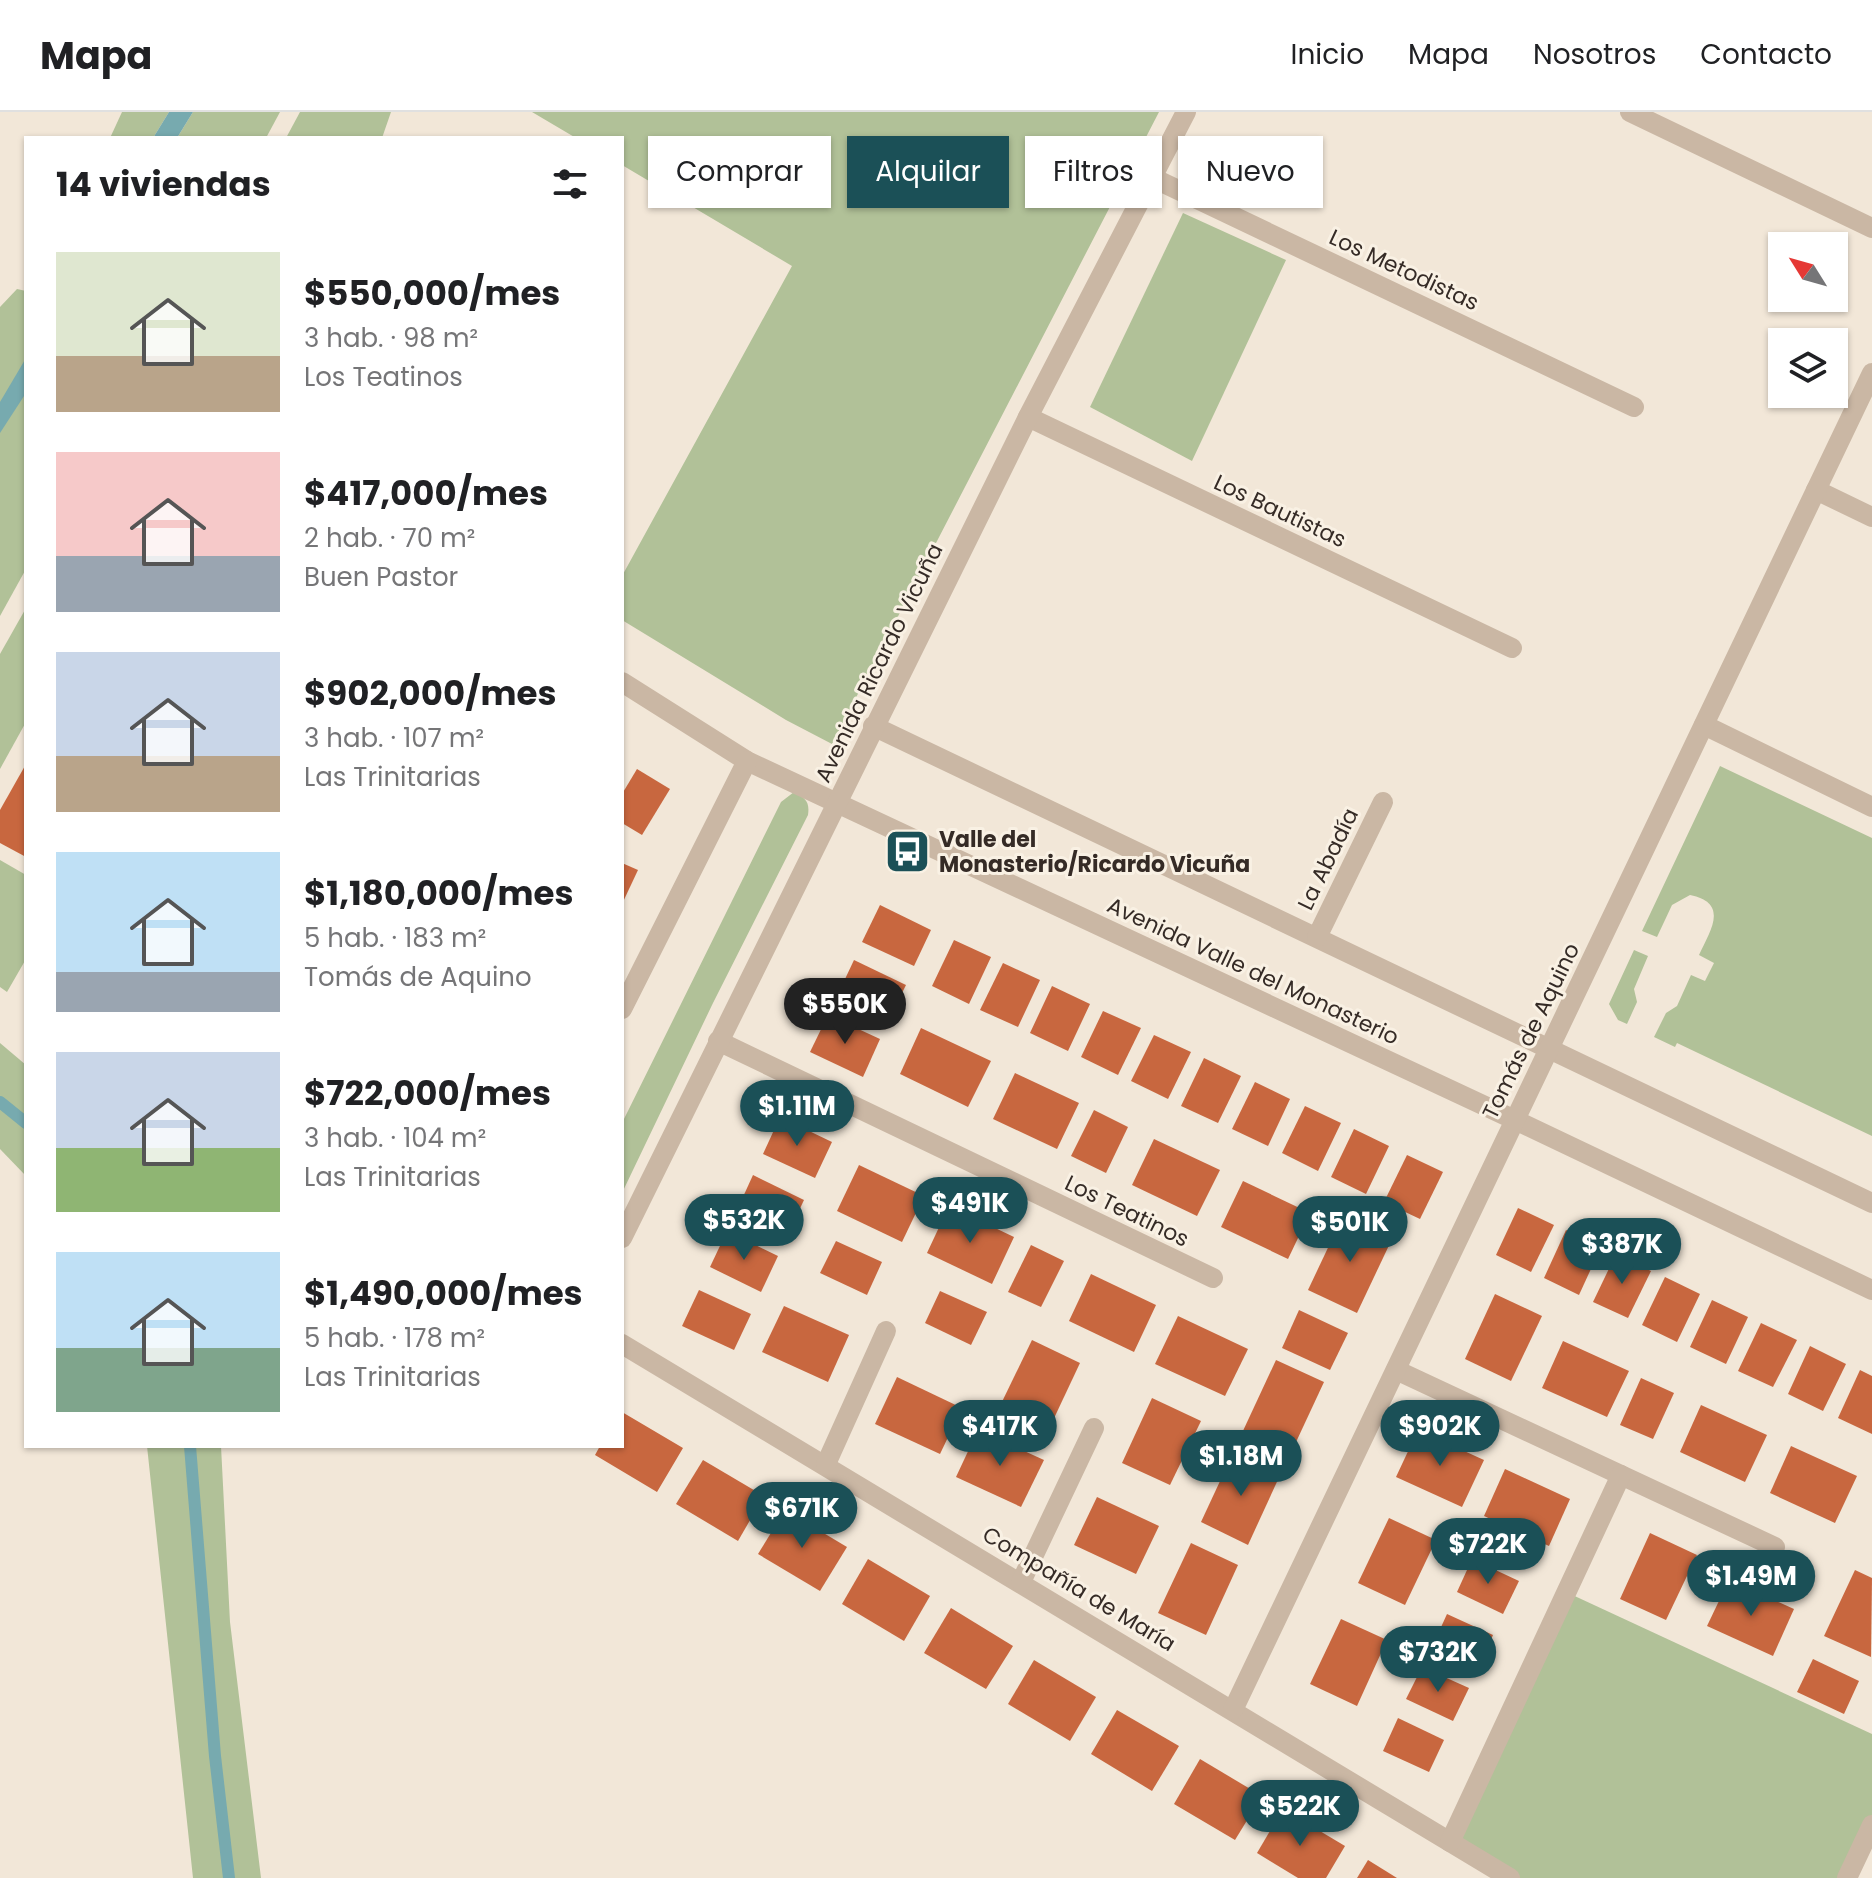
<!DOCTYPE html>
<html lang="es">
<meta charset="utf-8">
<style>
body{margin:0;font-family:Poppins,sans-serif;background:#f6f6f6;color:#202124;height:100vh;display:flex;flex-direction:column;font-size:30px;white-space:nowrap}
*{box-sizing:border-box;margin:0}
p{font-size:26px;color:#757577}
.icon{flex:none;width:44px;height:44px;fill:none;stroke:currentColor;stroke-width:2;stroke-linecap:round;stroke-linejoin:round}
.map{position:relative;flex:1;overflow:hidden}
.panel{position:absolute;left:24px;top:24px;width:600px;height:1312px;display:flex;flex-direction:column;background:#fff;border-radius:0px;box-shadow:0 2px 6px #0004}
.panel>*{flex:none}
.hud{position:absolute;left:648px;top:24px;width:760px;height:72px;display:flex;gap:16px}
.needle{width:52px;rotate:307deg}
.tools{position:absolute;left:1768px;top:120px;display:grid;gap:16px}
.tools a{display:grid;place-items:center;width:80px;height:80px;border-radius:0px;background:#fff;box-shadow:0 2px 6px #0004;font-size:40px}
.price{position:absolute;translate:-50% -68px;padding:0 18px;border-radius:28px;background:#1b5057;color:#fff;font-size:26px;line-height:52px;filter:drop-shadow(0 2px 4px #0008)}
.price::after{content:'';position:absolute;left:50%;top:48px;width:24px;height:18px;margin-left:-12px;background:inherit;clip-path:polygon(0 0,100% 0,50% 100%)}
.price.active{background:#222;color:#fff}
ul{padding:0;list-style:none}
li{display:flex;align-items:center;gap:24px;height:200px;padding:0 32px}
li span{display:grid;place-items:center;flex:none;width:224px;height:160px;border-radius:0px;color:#555}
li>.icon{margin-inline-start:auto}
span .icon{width:96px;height:96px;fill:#fffc;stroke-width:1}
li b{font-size:34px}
h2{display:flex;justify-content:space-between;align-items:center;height:96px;padding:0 32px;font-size:34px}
.chip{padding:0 28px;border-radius:0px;background:#fff;box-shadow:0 2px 6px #0004;font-size:28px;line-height:72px}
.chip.active{background:#1b5057;color:#fff}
header{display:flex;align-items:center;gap:48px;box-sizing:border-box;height:112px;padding:0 40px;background:#fff;border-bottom:2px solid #e0e0e0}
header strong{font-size:38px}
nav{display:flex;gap:44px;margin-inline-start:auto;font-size:28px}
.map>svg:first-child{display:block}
</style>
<header>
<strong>Mapa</strong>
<nav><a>Inicio</a><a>Mapa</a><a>Nosotros</a><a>Contacto</a></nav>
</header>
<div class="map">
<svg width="1872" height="1766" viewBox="0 0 1872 1766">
<rect width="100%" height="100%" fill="#f2e7d8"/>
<g fill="#b1c198">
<path d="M122,0h47l-16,26h-43z"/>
<path d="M193,0h87l-14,26h-89z"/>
<path d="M300,0h91l-9,26h-96z"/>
<path d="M532,0h627l-327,632 -46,-24 -164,-100v-44l170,-310 -170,-101v-27h-46z"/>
<path d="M1183,101l103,47 -94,201 -102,-54z"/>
<path d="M17,177l9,2v278l-26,47v-309z"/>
<path d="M26,496v114l-26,47v-115z"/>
<path d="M1720,654l152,72v298l-195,-93 -2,4 -21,-10 12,-24 11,-7 14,-31 14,6 9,-18 -15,-8c11,-24 31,-52 -9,-60l-18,10 -15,32 -15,-6z"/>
<path d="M794,680c11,6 16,9 14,23l-95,188 -91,190v-70l159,-321z"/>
<path d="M0,748l26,15v84l-19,33 -7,-5z"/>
<path d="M1634,838l14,6 -14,33 3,13 -10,22 -9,-4 -9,-16z"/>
<path d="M0,931l26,22v111l-26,-27z"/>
<path d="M147,1334h74l9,176 31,256h-68z"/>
<path d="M1566,1480l306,142v91l-25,53h-337l-60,-36z"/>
</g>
<g fill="#77aaaf">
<path d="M169,0h24l-16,26h-24z"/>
<path d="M26,246v35l-26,40v-31z"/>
</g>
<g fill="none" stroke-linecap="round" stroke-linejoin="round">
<g stroke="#77aaaf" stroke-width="12">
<path d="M0,990l26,21"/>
<path d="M190,1334l25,310 14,122"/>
</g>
</g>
<g fill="#c8673f">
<path d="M26,652v93l-26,-14v-33z"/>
<path d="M637,657l33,20 -28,46 -20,-12v-29z"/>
<path d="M622,751l16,7 -16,34z"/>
<path d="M880,793l51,25 -17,36 -52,-24z"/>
<path d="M954,828l37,17 -22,47 -37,-18z"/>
<path d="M854,848l52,25 -17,34 -52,-23z"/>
<path d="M1003,851l37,17 -22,47 -38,-17z"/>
<path d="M1052,874l38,18 -22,47 -38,-18z"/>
<path d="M1103,899l38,17 -23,47 -37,-18z"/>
<path d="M828,903l52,24 -17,38 -53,-25z"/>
<path d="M921,916l70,33 -23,46 -68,-33z"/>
<path d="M1154,923l37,17 -23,47 -37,-18z"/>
<path d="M1204,946l37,18 -23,47 -37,-17z"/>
<path d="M1015,961l64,30 -22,46 -64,-30z"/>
<path d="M1255,970l35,17 -22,47 -36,-17z"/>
<path d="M1305,994l36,17 -23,48 -36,-18z"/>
<path d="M1094,998l34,17 -22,46 -35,-17z"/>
<path d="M780,1005l52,25 -17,36 -52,-24z"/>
<path d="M1354,1017l35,17 -23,48 -35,-17z"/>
<path d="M1154,1027l66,31 -23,46 -65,-31z"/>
<path d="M1407,1043l36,17 -23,47 -36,-17z"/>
<path d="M859,1053l65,31 -22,46 -65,-31z"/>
<path d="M753,1063l51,25 -16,34 -51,-24z"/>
<path d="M1243,1069l67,32 -22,46 -67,-32z"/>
<path d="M949,1094l65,31 -22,47 -65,-31z"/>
<path d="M1518,1096l36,17 -23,47 -35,-17z"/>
<path d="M1343,1104l49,23 -35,74 -49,-23z"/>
<path d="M1566,1118l35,17 -22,48 -35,-17z"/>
<path d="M727,1119l51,25 -17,36 -51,-25z"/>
<path d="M836,1129l46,21 -15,33 -47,-22z"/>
<path d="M1031,1133l33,16 -23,46 -33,-15z"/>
<path d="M1616,1142l35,17 -23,47 -35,-16z"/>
<path d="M1091,1162l65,31 -22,47 -65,-31z"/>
<path d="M1665,1165l35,17 -23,48 -35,-17z"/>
<path d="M699,1178l52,24 -17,36 -52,-24z"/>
<path d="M940,1179l47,21 -16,33 -46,-22z"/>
<path d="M1495,1182l47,22 -31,65 -46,-22z"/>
<path d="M1712,1188l36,17 -22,47 -36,-17z"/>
<path d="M784,1194l65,29 -21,47 -66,-30z"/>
<path d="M1299,1198l49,23 -18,37 -48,-22z"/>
<path d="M1178,1204l70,33 -23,47 -70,-32z"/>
<path d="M1761,1211l36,17 -24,47 -35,-16z"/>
<path d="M1032,1228l48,23 -32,68 -49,-23z"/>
<path d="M1563,1229l66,30 -22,46 -65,-29z"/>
<path d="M1810,1234l36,18 -23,47 -35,-17z"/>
<path d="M1276,1248l48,22 -34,73 -48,-22z"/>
<path d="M1860,1258l12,6v58l-34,-16z"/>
<path d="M897,1265l65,31 -22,46 -65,-30z"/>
<path d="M1641,1266l33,15 -21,46 -33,-14z"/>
<path d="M1152,1286l49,23 -31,64 -48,-22z"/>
<path d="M1701,1293l66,30 -22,47 -65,-30z"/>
<path d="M622,1300l61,36 -26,44 -62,-37 5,-9h22z"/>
<path d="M978,1318l66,30 -23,47 -65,-30z"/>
<path d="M1418,1318l66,30 -22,47 -66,-30z"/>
<path d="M1791,1334l66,30 -22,47 -65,-30z"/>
<path d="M1234,1339l47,22 -33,72 -47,-23z"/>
<path d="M703,1348l61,36 -26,45 -62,-37z"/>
<path d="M1505,1357l65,30 -21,47 -65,-30z"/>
<path d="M1097,1385l62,29 -23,48 -62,-29z"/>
<path d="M785,1398l62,37 -27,44 -62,-37z"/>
<path d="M1389,1406l47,22 -31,65 -47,-22z"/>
<path d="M1650,1421l47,22 -31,65 -46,-21z"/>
<path d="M1191,1431l47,22 -32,70 -48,-22z"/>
<path d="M868,1447l62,37 -26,45 -62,-37z"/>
<path d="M1472,1447l47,22 -16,33 -46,-22z"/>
<path d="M1855,1458l17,8 -1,79 -47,-21z"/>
<path d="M1729,1468l65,29 -21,47 -66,-30z"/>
<path d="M951,1496l62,38 -27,43 -62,-36z"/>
<path d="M1447,1502l46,21 -15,34 -46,-22z"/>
<path d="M1341,1507l46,21 -30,66 -47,-22z"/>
<path d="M1813,1547l46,22 -15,33 -47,-22z"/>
<path d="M1034,1548l62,37 -26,44 -62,-37z"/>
<path d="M1422,1555l47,21 -16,33 -47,-22z"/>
<path d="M1117,1598l62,36 -27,45 -61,-37z"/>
<path d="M1398,1606l46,22 -15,32 -46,-21z"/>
<path d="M1200,1647l62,37 -27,44 -61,-36z"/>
<path d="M1283,1697l62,37 -19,32h-28l-41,-25z"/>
<path d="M1368,1748l29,18h-40z"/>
</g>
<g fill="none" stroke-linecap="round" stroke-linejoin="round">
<g stroke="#cab7a4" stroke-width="20">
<path d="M1630,0l242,116"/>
<path d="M1153,66l481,229"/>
<path d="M1028,305l484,231"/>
<path d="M1816,378l56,27"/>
<path d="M622,570l125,79 768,359 357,170"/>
<path d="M1704,613l168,82"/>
<path d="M873,614l999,477"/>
<path d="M1317,825l66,-135"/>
<path d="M622,897l125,-248"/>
<path d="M718,929l495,237"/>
<path d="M622,1126l406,-821 158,-305"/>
<path d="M622,1232l888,534"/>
<path d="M1396,1258l379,177"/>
<path d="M826,1352l60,-133"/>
<path d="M1021,1470l73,-154"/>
<path d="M1233,1598l639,-1337"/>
<path d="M1450,1730l171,-367"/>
<path d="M1847,1766l25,-53"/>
</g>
</g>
<defs>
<symbol id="bus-square" viewBox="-11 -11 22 22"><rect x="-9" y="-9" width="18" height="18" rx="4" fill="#1b5057" stroke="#f9f1e4"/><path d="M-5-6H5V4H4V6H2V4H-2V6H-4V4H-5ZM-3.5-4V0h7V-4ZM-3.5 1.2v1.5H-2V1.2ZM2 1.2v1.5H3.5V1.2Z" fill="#fff"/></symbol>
</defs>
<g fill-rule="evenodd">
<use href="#bus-square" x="882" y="714" width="51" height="51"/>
</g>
<g text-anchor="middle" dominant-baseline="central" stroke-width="6" stroke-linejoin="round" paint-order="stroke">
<g font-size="22" fill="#352b26" stroke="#f9f1e4">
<text transform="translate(1404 158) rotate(25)">Los Metodistas</text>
<text transform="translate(1280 399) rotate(25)">Los Bautistas</text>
<text transform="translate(879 551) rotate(-64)">Avenida Ricardo Vicuña</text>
<text transform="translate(1328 747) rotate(-64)">La Abadía</text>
<text transform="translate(1253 859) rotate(25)">Avenida Valle del Monasterio</text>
<text transform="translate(1531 919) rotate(-64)">Tomás de Aquino</text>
<text transform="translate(1127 1099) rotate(26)">Los Teatinos</text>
<text transform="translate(1079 1477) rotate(31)">Compañía de María</text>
</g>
<g font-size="22" font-weight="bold" fill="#352b26" stroke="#f9f1e4" text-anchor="start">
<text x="939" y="727">Valle del<tspan x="939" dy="25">Monasterio/Ricardo Vicuña</tspan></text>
</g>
</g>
</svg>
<div class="tools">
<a><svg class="needle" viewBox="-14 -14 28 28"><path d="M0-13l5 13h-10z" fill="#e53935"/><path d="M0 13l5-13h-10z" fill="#757577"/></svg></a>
<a><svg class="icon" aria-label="layers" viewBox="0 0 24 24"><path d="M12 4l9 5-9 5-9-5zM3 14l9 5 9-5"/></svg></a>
</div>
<b class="price active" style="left:845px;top:934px">$550K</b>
<b class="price" style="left:797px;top:1036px">$1.11M</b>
<b class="price" style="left:970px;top:1133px">$491K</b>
<b class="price" style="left:744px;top:1150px">$532K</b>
<b class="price" style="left:1350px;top:1152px">$501K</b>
<b class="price" style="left:1622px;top:1174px">$387K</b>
<b class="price" style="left:1000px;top:1356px">$417K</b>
<b class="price" style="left:1440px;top:1356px">$902K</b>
<b class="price" style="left:1241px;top:1386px">$1.18M</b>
<b class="price" style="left:802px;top:1438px">$671K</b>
<b class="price" style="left:1488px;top:1474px">$722K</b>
<b class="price" style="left:1751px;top:1506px">$1.49M</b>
<b class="price" style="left:1438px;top:1582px">$732K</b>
<b class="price" style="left:1300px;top:1736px">$522K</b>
<div class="hud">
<a class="chip">Comprar</a>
<a class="chip active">Alquilar</a>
<a class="chip">Filtros</a>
<a class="chip">Nuevo</a>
</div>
<section class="panel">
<h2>14 viviendas<svg class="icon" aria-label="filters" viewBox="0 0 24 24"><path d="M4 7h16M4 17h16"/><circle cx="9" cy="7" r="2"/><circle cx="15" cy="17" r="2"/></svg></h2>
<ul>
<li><span style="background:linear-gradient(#dfe7d0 65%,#b9a48a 0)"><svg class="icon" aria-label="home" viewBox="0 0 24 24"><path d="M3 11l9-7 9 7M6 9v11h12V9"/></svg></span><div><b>$550,000/mes</b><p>3 hab. · 98 m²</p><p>Los Teatinos</p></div></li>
<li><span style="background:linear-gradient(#f6c9c9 65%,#9aa5b1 0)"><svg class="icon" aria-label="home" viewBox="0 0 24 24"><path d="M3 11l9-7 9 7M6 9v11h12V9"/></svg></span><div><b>$417,000/mes</b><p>2 hab. · 70 m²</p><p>Buen Pastor</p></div></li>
<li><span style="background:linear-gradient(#c9d6e8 65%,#b9a48a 0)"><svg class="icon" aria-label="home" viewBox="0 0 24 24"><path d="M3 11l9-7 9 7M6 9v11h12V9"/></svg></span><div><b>$902,000/mes</b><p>3 hab. · 107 m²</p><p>Las Trinitarias</p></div></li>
<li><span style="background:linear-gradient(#bfe0f5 75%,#9aa5b1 0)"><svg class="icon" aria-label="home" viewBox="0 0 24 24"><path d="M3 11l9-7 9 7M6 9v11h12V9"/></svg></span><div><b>$1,180,000/mes</b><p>5 hab. · 183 m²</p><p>Tomás de Aquino</p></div></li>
<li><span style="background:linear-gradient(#c9d6e8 60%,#8fb573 0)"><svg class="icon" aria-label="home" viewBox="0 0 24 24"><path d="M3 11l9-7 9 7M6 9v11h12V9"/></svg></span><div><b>$722,000/mes</b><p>3 hab. · 104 m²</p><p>Las Trinitarias</p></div></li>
<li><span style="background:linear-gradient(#bfe0f5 60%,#7fa58c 0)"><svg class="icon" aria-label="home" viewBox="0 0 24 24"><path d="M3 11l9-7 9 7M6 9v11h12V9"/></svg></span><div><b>$1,490,000/mes</b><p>5 hab. · 178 m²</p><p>Las Trinitarias</p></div></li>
</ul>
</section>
</div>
